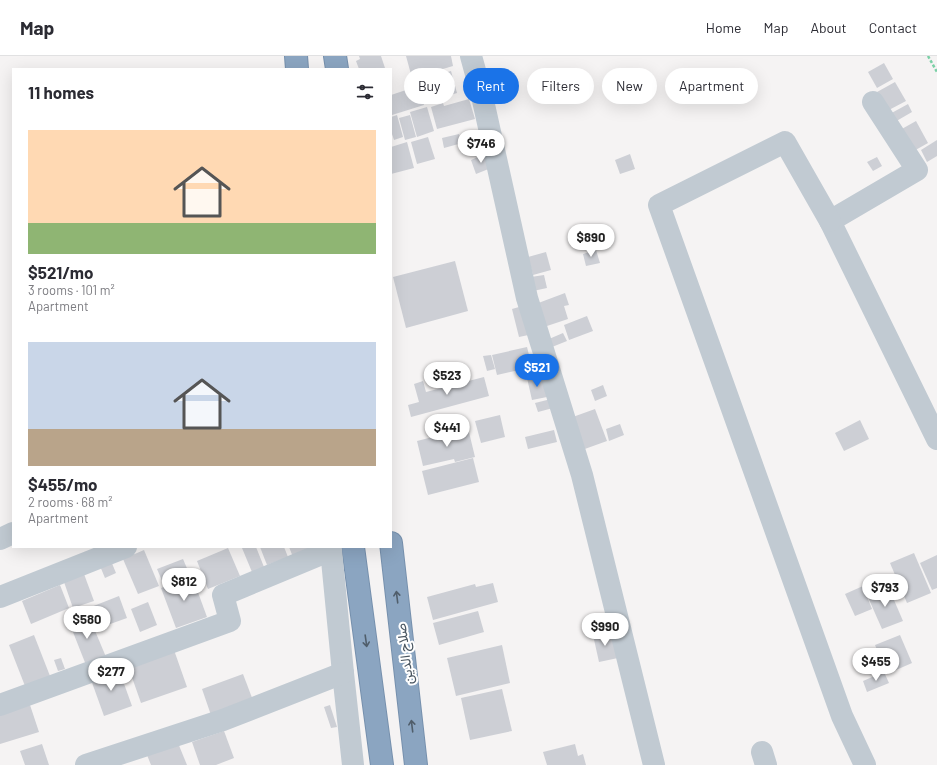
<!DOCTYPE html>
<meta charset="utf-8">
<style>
body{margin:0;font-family:Barlow,Vazirmatn,sans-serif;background:#f7f7f7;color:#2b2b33;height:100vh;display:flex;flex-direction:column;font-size:15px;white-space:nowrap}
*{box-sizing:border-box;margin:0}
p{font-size:13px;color:#7c7c81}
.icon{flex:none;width:22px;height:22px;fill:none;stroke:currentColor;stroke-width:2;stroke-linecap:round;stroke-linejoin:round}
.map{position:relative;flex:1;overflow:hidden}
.panel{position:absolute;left:12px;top:12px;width:380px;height:480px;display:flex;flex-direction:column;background:#fff;border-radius:0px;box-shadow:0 4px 16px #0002}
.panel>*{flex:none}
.guide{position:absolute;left:404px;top:12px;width:380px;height:36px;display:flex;gap:8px}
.price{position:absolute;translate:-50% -34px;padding:0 9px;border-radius:14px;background:#fff;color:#222;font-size:13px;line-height:26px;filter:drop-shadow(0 1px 2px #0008)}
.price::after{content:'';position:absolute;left:50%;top:24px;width:12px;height:9px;margin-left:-6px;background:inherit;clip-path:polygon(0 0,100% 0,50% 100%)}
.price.active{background:#1a73e8;color:#fff}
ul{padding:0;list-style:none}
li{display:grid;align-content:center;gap:8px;height:212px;padding:0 16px}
li span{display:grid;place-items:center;height:124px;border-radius:0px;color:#555}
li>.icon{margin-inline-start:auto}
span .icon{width:72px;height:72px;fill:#fffc;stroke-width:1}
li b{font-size:17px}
h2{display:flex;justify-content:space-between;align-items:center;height:48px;padding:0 16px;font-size:17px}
.tag{padding:0 14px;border-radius:18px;background:#fff;box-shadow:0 4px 16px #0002;font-size:14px;line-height:36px}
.tag.active{background:#1a73e8;color:#fff}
header{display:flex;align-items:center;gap:24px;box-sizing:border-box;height:56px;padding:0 20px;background:#fff;border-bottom:1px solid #e1e1e2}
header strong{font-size:19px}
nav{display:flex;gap:22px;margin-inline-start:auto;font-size:14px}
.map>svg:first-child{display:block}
</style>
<header>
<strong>Map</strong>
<nav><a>Home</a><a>Map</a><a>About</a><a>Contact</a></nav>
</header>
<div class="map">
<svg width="937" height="709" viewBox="0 0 937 709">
<rect width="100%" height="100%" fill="#f5f3f3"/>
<g fill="#cdcfd5">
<path d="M359,0h22l4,12 -4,1h-22l-3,-8 4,-2z"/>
<path d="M406,0h45l2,10 -41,12z"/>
<path d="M884,7l9,16 -16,9 -9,-16z"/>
<path d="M451,15l6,22 -26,8 -6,-22z"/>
<path d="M895,26l11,19 -19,10 -10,-19z"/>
<path d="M418,30l6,19 -32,10 -1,-3v-17z"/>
<path d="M469,43l6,20 -38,10 -6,-22 12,-4 1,3z"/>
<path d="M908,48l4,8 -19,11 -5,-8z"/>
<path d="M427,51l7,24 -17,6 -7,-25z"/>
<path d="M397,59l6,22 -9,3 -3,-9v-14z"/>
<path d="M410,59l6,22 -11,3 -6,-22z"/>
<path d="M916,65l12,22 -16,9 -12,-22z"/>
<path d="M459,78l3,9 -18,5 -2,-10z"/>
<path d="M428,81l7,22 -18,5 -6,-22z"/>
<path d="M937,84v16l-10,6 -6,-12z"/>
<path d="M407,86l7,26 -23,6v-27z"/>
<path d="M485,98l6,14 -15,6 -5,-14z"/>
<path d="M630,98l5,15 -15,5 -5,-14z"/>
<path d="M877,101l5,9 -9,5 -6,-9z"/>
<path d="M596,194l4,13 -14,3 -3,-12z"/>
<path d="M546,196l5,18 -18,5 -5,-18z"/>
<path d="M455,205l13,50 -62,17 -13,-51z"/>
<path d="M544,219l3,13 -14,3 -2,-14z"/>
<path d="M565,237l4,12 -5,1 4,13 -27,9 -8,-23z"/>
<path d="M526,249l7,29 -14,3 -7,-28z"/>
<path d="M587,260l6,15 -24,9 -5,-15z"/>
<path d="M563,277l4,8 -15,6 -3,-8z"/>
<path d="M527,291l5,20 -35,8 -5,-20z"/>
<path d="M491,299l4,14 -8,2 -4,-15z"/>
<path d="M541,319l6,22 -15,3 -5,-22z"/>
<path d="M484,321l5,19 -78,21 -3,-12 11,-3 -5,-18 9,-3 3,11z"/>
<path d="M603,329l4,11 -12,5 -4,-11z"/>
<path d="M551,343l2,9 -15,4 -3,-9z"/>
<path d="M595,353l12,32 -25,9 -12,-32z"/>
<path d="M500,359l5,22 -24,6 -6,-22z"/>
<path d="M860,364l9,19 -25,12 -9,-18z"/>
<path d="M620,368l4,11 -15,6 -3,-12z"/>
<path d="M468,372l7,29 -20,5 -1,-3 -31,7 -6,-25z"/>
<path d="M554,374l3,12 -29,7 -3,-12z"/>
<path d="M473,402l6,24 -51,13 -6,-24z"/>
<path d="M244,491h12l8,20 -12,5 -10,-24z"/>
<path d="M260,491h24l4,10 -21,8z"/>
<path d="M289,491h29l-25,10z"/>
<path d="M228,492l12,28 -32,13 -11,-28z"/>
<path d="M144,494l15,36 -21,8 -15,-35z"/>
<path d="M914,497l17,40 -24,10 -17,-40z"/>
<path d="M937,499v33l-5,2 -12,-27z"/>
<path d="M183,503l6,14 -26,10 -6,-14z"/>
<path d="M111,505l5,12 -11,5 -5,-12z"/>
<path d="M84,518l10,27 -21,7 -9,-26z"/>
<path d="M192,520l15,41 -31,11 -15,-40z"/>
<path d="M493,527l5,19 -65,18 -6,-23 48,-13 1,3z"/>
<path d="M60,529l9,23 -38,16 -9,-23z"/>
<path d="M863,530l9,23 -17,7 -10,-22z"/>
<path d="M888,530l15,35 -21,8 -15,-34z"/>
<path d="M119,540l8,22 -28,10 -8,-21z"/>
<path d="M148,546l9,23 -17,7 -9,-23z"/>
<path d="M478,555l6,21 -45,13 -6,-22z"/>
<path d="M88,558l18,43 -20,8 -17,-43z"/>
<path d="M611,575l7,27 -19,4 -6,-27z"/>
<path d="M34,579l16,41 -25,10 -16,-41z"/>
<path d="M900,579l12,28 -25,11 -12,-29z"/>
<path d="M502,589l8,38 -54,13 -9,-38z"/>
<path d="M174,594l13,37 -46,16 -13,-37z"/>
<path d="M61,602l4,11 -7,2 -4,-11z"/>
<path d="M118,611l14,39 -28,10 -14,-39z"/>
<path d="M884,616l5,11 -22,9 -4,-11z"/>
<path d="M243,618l11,29 -42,15 -10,-29z"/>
<path d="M502,633l10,42 -42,9 -9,-42z"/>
<path d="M30,649l9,27 -39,12v-29z"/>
<path d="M330,649l7,22 -6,1 -7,-21z"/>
<path d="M224,675l10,27 -18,7h-16l-8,-23z"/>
<path d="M178,687l9,22h-36l-4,-10z"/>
<path d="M42,688l7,21h-24l-5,-14z"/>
<path d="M575,688l3,12 5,-2 3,11h-39l-4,-13z"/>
</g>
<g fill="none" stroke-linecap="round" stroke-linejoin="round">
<defs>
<g id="highway">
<path d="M296,0l1,13"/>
<path d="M335,0l2,13"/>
<path d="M391,487l25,222"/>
<path d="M353,491l29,218"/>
</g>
</defs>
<use href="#highway" stroke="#7690ad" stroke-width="24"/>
<path stroke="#7ad0a6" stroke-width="2.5" stroke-dasharray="3 2" stroke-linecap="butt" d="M928,0l9,16"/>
<g stroke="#c1cad2" stroke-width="22">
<path d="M471,0l11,40 45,202 55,177 72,290"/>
<path d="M873,46l44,68 -87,51 107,218"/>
<path d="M830,165l-45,-79 -126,63 183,511 23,49"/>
<path d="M0,483l13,-6"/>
<path d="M0,541l126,-50"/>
<path d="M0,649l230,-84 -7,-26 108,-45 12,123 10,92"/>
<path d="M762,696l4,13"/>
<path d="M86,709l137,-45 120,-47"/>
</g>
<use href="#highway" stroke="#8ba5c1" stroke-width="22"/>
</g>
<defs><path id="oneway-shaft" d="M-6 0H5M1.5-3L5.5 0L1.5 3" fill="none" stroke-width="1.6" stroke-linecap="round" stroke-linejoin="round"/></defs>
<g stroke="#505e6b">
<use href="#oneway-shaft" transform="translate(397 541) rotate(-97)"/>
<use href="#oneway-shaft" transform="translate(366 585) rotate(82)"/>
<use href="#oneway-shaft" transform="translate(412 670) rotate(-97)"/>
</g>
<g text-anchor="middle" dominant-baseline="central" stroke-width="4" stroke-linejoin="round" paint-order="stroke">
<g font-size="14" fill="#4a5661" stroke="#fff">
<text transform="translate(404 598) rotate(-97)">صلاح الدين</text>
</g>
</g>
</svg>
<b class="price" style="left:481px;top:108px">$746</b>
<b class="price" style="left:591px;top:202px">$890</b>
<b class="price active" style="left:537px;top:332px">$521</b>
<b class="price" style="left:447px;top:340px">$523</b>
<b class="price" style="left:447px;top:392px">$441</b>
<b class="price" style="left:184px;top:546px">$812</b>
<b class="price" style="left:885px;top:552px">$793</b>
<b class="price" style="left:87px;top:584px">$580</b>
<b class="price" style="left:605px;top:591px">$990</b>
<b class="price" style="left:876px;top:626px">$455</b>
<b class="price" style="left:111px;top:636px">$277</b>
<div class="guide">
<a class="tag">Buy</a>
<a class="tag active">Rent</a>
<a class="tag">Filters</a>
<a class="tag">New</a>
<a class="tag">Apartment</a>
</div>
<section class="panel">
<h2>11 homes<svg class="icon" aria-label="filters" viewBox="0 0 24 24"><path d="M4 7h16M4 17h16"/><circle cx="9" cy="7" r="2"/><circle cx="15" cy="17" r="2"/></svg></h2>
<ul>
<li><span style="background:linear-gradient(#ffd9b3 75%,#8fb573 0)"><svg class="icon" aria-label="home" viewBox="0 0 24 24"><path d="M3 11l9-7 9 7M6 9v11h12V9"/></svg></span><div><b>$521/mo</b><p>3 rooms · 101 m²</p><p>Apartment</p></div></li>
<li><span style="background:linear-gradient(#c9d6e8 70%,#b9a48a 0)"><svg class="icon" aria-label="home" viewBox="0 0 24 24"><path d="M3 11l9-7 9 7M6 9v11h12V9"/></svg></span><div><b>$455/mo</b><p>2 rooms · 68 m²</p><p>Apartment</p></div></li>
</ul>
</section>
</div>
